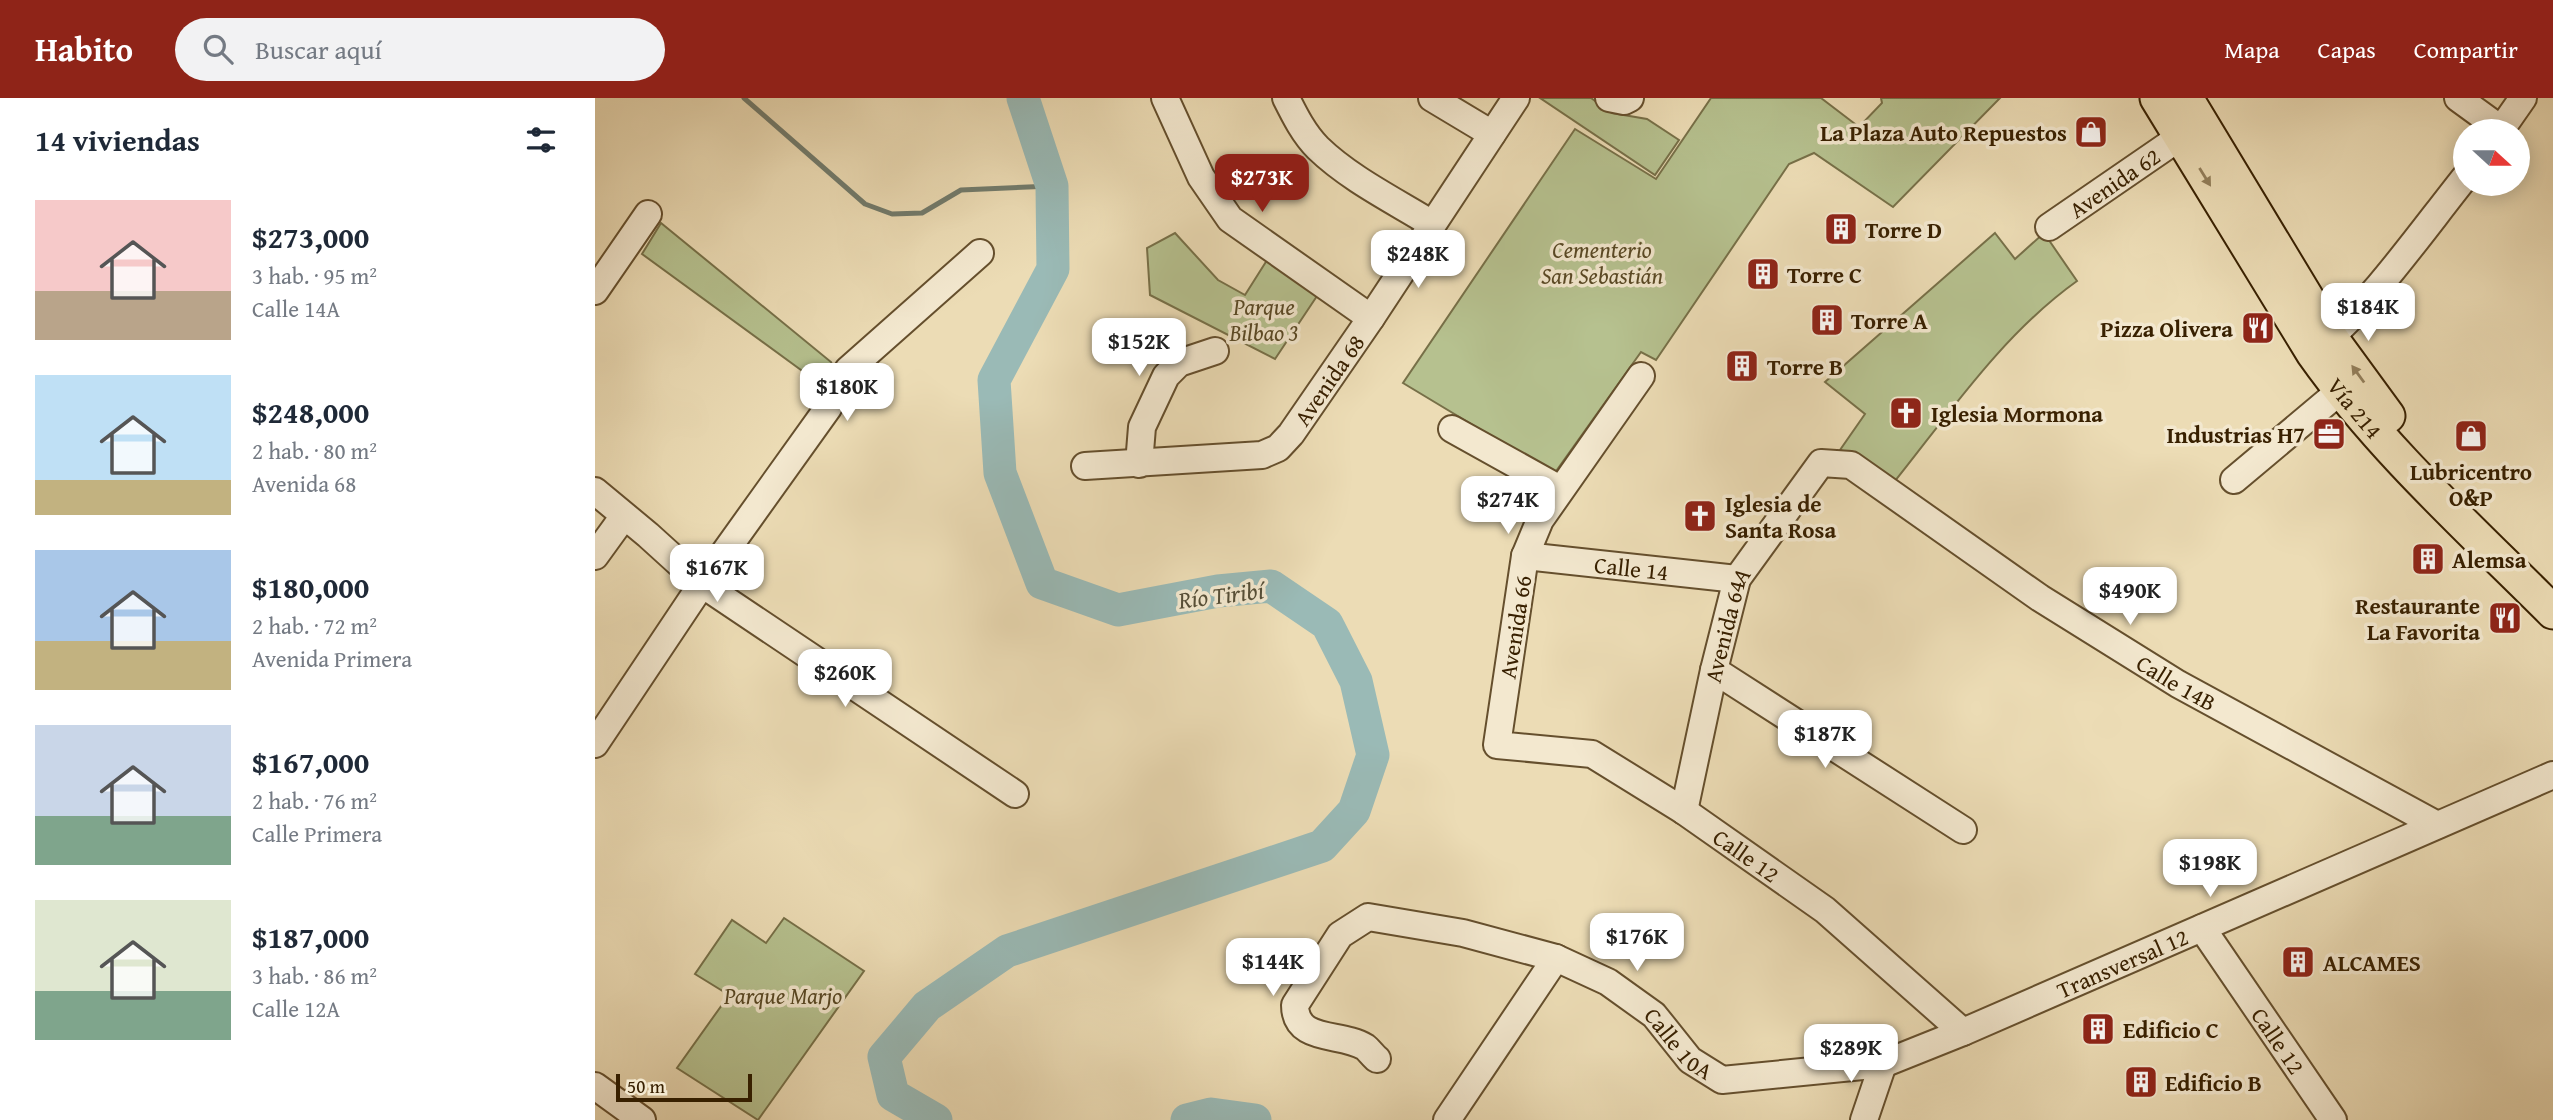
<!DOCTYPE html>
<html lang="es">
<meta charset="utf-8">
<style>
body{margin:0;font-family:"Gentium Book Plus",serif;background:#f2f2f3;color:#1f2937;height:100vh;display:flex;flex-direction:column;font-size:26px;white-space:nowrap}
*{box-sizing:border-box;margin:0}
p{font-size:23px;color:#747a83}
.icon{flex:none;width:38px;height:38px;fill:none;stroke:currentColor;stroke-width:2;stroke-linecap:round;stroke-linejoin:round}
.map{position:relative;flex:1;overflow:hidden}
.details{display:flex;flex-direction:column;background:#fff;width:595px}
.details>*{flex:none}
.needle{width:46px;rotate:111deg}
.controls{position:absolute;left:1858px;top:21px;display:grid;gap:14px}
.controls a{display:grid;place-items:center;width:77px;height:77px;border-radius:50%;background:#fff;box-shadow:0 4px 18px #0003;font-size:35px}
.scale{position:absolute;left:21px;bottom:18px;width:136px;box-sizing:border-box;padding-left:7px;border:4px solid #382000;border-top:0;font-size:19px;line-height:24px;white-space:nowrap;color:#382000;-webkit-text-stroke:5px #f3e8cf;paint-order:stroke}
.price{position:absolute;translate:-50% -60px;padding:0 16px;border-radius:14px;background:#fff;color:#222;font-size:23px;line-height:46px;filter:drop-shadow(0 2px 4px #0008)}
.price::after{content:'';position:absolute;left:50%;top:42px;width:21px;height:16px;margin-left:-10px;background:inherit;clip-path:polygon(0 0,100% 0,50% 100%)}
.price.on{background:#8f2418;color:#fff}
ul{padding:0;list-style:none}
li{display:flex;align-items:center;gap:21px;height:175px;padding:0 35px}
li span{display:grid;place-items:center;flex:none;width:196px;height:140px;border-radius:0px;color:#555}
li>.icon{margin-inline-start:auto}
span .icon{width:84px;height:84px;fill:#fffc;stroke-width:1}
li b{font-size:30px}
h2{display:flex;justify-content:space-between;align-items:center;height:84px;padding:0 35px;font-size:30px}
header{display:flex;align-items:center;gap:42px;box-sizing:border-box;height:98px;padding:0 35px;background:#8f2418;color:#fff}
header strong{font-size:33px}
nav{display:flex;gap:38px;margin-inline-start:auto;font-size:24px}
.search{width:490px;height:63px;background:#f2f2f3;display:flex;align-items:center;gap:18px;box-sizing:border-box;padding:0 24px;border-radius:38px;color:#747a83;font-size:26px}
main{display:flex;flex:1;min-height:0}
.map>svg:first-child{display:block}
</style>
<header>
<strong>Habito</strong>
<div class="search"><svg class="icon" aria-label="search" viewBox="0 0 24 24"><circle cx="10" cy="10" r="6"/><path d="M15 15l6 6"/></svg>Buscar aquí</div>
<nav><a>Mapa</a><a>Capas</a><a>Compartir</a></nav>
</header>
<main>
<section class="details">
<h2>14 viviendas<svg class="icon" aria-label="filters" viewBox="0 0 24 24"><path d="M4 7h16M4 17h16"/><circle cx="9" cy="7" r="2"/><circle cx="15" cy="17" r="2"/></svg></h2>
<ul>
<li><span style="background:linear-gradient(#f6c9c9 65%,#b9a48a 0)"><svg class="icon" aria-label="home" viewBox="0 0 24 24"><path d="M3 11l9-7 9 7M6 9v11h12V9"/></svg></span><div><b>$273,000</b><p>3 hab. · 95 m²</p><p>Calle 14A</p></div></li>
<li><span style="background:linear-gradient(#bfe0f5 75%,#c2b280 0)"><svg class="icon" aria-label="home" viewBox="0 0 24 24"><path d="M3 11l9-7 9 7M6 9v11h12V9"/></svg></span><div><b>$248,000</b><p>2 hab. · 80 m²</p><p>Avenida 68</p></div></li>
<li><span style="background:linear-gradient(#a9c7e8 65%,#c2b280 0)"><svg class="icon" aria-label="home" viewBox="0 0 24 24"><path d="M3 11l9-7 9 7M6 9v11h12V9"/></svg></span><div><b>$180,000</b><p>2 hab. · 72 m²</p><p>Avenida Primera</p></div></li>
<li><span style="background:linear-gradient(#c9d6e8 65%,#7fa58c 0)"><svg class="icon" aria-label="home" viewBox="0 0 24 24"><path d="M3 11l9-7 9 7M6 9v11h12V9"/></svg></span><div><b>$167,000</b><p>2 hab. · 76 m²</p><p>Calle Primera</p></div></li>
<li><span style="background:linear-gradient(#dfe7d0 65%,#7fa58c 0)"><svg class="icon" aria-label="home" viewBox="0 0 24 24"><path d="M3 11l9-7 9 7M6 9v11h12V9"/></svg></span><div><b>$187,000</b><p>3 hab. · 86 m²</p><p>Calle 12A</p></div></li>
</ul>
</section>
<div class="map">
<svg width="1958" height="1022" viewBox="0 0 1958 1022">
<rect width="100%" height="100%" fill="#ecdcb5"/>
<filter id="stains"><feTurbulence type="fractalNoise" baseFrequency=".00286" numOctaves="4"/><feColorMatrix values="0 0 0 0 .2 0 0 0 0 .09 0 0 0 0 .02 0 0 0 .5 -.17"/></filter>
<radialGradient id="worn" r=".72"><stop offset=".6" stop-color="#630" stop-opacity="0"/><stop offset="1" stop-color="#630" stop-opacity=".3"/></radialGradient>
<g fill="#b6c18f" stroke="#777048" stroke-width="2">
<path d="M945,0h51l21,15 35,6 32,21 -24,35z"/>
<path d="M1116,0h110l38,29 23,-24 -1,-5h119l-107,109 -79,-54 -25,11 -133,196 -15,-8 -87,122 -151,-91 172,-254 81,50z"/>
<path d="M66,125l170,139 4,9 -8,18 -185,-135z"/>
<path d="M580,135l43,47 27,15 24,-38 48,39 -42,63 -125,-64 -3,-47z"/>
<path d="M1400,135l20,26 29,-26 33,48c-73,52 -126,130 -182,200l-44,-27 -11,-4 25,-36 -40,-32z"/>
<path d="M189,820l80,53 -106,149 -81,-52 52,-73 -34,-21 37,-54 34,23z"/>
</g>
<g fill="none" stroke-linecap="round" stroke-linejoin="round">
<path stroke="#737c6d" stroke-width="5" d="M149,0l121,106 27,10 30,-1 39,-23 91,-4"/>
<g stroke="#9abab6" stroke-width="33">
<path d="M341,1022l-43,-25 -9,-38 43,-51 80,-55 315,-105 32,-35 19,-56 -17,-74 -29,-57 -56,-38 -53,5 -100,19 -76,-27 -42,-110 -6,-93 59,-111 -1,-83 -29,-88"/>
<path d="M592,1022l24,-6 44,6"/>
</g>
<defs>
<g id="minor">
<path d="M570,0l36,79 29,42 141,99"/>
<path d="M691,0c9,18 18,36 32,50 32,31 77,53 114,76"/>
<path d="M837,0l60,36"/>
<path d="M1014,0l15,3 6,-3"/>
<path d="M1863,0l44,32"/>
<path d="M1905,33l23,-33"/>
<path id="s1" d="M1454,129l131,-90"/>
<path d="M385,155l-132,117 -20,38 -126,176 313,210"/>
<path d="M0,193l53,-77"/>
<path d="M1722,252c57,-50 102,-115 149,-174"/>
<path id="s2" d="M1046,278l-101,144 -15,36 -28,189 95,9 92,57 141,99 138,122"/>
<path d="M857,331l108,60"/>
<path d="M544,366l3,-37 24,-51 13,-13 36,-12"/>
<path id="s3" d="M490,368l177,-11 16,-7 13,-14 80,-116 145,-220"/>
<path d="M1639,382l106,-89"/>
<path d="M0,393l53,44 54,49 -107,160"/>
<path d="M0,458l29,-40"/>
<path id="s4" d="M930,458l212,23"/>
<path d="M1119,572l249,160"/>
<path id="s5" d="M1089,713l30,-141 23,-91 84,-116 30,2 189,133 138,86 259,141"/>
<path id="s6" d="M1607,830l131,192"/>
<path id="s7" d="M782,961c-4,-3 -8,-9 -12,-12 -24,-15 -70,-4 -70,-42l45,-70 28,-18 95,16 93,25 52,24 46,33 36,45 32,20 161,-16 80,-32 590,-257"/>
<path d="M0,988l47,34"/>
<path d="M852,1022l109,-162"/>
<path d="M1269,1022l19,-56"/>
</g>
<g id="major">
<path id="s8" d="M1562,0l156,255c68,96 157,176 240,259"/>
<path d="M1591,0l145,240 57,78"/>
</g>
</defs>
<use href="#minor" stroke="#654f2d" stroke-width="30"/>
<use href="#major" stroke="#382000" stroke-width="37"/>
<use href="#minor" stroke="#f3e8cf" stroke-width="26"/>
<use href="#major" stroke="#ecdcb5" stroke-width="33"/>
</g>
<defs><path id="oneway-solid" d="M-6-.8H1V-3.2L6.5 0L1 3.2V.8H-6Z" transform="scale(1.75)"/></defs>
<g fill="#927e5a">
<use href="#oneway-solid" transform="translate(1610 79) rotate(58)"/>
<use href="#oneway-solid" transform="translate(1763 276) rotate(-126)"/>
</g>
<defs>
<symbol id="shop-square" viewBox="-11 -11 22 22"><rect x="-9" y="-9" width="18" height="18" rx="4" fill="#8f2418" stroke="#f3e8cf"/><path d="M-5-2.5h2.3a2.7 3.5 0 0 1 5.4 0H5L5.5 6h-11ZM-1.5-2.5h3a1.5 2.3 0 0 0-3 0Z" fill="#fff"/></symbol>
<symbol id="building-square" viewBox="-11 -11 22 22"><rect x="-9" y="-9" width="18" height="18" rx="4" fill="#8f2418" stroke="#f3e8cf"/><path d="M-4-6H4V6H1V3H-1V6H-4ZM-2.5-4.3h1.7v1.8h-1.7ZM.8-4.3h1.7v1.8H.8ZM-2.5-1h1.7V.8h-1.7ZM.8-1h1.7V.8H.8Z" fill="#fff"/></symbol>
<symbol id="restaurant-square" viewBox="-11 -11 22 22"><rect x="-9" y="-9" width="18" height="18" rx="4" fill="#8f2418" stroke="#f3e8cf"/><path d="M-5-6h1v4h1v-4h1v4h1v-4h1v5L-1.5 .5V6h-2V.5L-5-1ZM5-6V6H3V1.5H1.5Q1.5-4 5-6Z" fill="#fff"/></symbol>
<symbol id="church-square" viewBox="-11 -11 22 22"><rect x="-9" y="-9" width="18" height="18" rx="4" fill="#8f2418" stroke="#f3e8cf"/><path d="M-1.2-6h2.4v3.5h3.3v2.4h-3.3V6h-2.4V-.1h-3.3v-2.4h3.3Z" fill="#fff"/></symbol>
<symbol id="office-square" viewBox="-11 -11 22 22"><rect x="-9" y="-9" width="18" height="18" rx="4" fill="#8f2418" stroke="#f3e8cf"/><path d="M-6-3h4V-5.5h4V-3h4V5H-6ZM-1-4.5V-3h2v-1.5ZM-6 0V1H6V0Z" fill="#fff"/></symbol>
</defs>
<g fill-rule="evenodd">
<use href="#shop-square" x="1477" y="15" width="38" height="38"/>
<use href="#building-square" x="1227" y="112" width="38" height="38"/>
<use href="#building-square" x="1149" y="157" width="38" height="38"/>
<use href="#building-square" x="1213" y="203" width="38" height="38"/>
<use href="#restaurant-square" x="1644" y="211" width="38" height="38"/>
<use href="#building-square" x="1128" y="249" width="38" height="38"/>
<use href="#church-square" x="1292" y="296" width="38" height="38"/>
<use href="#office-square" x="1715" y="317" width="38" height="38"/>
<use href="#shop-square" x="1857" y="319" width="38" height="38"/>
<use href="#church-square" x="1086" y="399" width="38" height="38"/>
<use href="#building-square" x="1814" y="442" width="38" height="38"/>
<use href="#restaurant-square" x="1891" y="501" width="38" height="38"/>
<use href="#building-square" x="1684" y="845" width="38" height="38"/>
<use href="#building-square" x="1484" y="912" width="38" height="38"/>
<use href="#building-square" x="1527" y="965" width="38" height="38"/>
</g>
<g text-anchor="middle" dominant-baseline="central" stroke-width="7" stroke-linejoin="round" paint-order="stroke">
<g font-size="23" font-weight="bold" fill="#382000" stroke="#f3e8cf" text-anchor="start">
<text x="1472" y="34" text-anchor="end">La Plaza Auto Repuestos</text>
<text x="1270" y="131">Torre D</text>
<text x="1192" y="176">Torre C</text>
<text x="1256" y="222">Torre A</text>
<text x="1638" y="230" text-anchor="end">Pizza Olivera</text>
<text x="1172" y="268">Torre B</text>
<text x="1336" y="315">Iglesia Mormona</text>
<text x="1710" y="336" text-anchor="end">Industrias H7</text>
<text x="1876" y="373" text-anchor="middle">Lubricentro<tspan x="1876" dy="26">O&amp;P</tspan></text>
<text x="1130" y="405">Iglesia de<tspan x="1130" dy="26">Santa Rosa</tspan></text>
<text x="1857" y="461">Alemsa</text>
<text x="1885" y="507" text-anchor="end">Restaurante<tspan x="1885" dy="26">La Favorita</tspan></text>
<text x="1728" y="864">ALCAMES</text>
<text x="1528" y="931">Edificio C</text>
<text x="1570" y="984">Edificio B</text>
</g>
<g font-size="23" fill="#382000" stroke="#f3e8cf">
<text stroke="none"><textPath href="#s1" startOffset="79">Avenida 62</textPath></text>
<text stroke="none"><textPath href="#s3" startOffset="280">Avenida 68</textPath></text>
<text stroke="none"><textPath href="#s8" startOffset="368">Vía 214</textPath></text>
<text stroke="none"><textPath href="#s4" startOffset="107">Calle 14</textPath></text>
<text transform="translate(920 529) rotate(-81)">Avenida 66</text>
<text stroke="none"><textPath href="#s5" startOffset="191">Avenida 64A</textPath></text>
<text stroke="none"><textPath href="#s5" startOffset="803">Calle 14B</textPath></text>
<text stroke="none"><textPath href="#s2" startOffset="686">Calle 12</textPath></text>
<text stroke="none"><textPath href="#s7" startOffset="1046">Transversal 12</textPath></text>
<text stroke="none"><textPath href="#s7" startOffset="567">Calle 10A</textPath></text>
<text stroke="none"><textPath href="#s6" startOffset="136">Calle 12</textPath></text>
</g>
<g font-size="23" font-style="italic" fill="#584824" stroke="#f3e8cf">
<text x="1007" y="151">Cementerio<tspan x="1007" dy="26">San Sebastián</tspan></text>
<text x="669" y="208">Parque<tspan x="669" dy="26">Bilbao 3</tspan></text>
<text x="188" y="897">Parque Marjo</text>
</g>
<g font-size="24" font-style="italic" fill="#554e37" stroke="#f3e8cf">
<text transform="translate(626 497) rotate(-7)">Río Tiribí</text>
</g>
</g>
<rect width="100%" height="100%" filter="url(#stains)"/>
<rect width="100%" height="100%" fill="url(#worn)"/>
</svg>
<div class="controls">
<a><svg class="needle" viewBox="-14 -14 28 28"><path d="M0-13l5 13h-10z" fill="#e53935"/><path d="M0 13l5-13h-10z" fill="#747a83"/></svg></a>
</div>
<div class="scale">50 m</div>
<b class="price on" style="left:667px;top:116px">$273K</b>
<b class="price" style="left:823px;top:192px">$248K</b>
<b class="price" style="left:1773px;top:245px">$184K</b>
<b class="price" style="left:544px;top:280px">$152K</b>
<b class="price" style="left:252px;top:325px">$180K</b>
<b class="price" style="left:913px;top:438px">$274K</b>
<b class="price" style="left:122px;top:506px">$167K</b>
<b class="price" style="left:1535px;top:529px">$490K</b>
<b class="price" style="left:250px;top:611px">$260K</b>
<b class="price" style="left:1230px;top:672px">$187K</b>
<b class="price" style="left:1615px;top:801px">$198K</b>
<b class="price" style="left:1042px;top:875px">$176K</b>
<b class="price" style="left:678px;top:900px">$144K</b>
<b class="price" style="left:1256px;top:986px">$289K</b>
</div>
</main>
